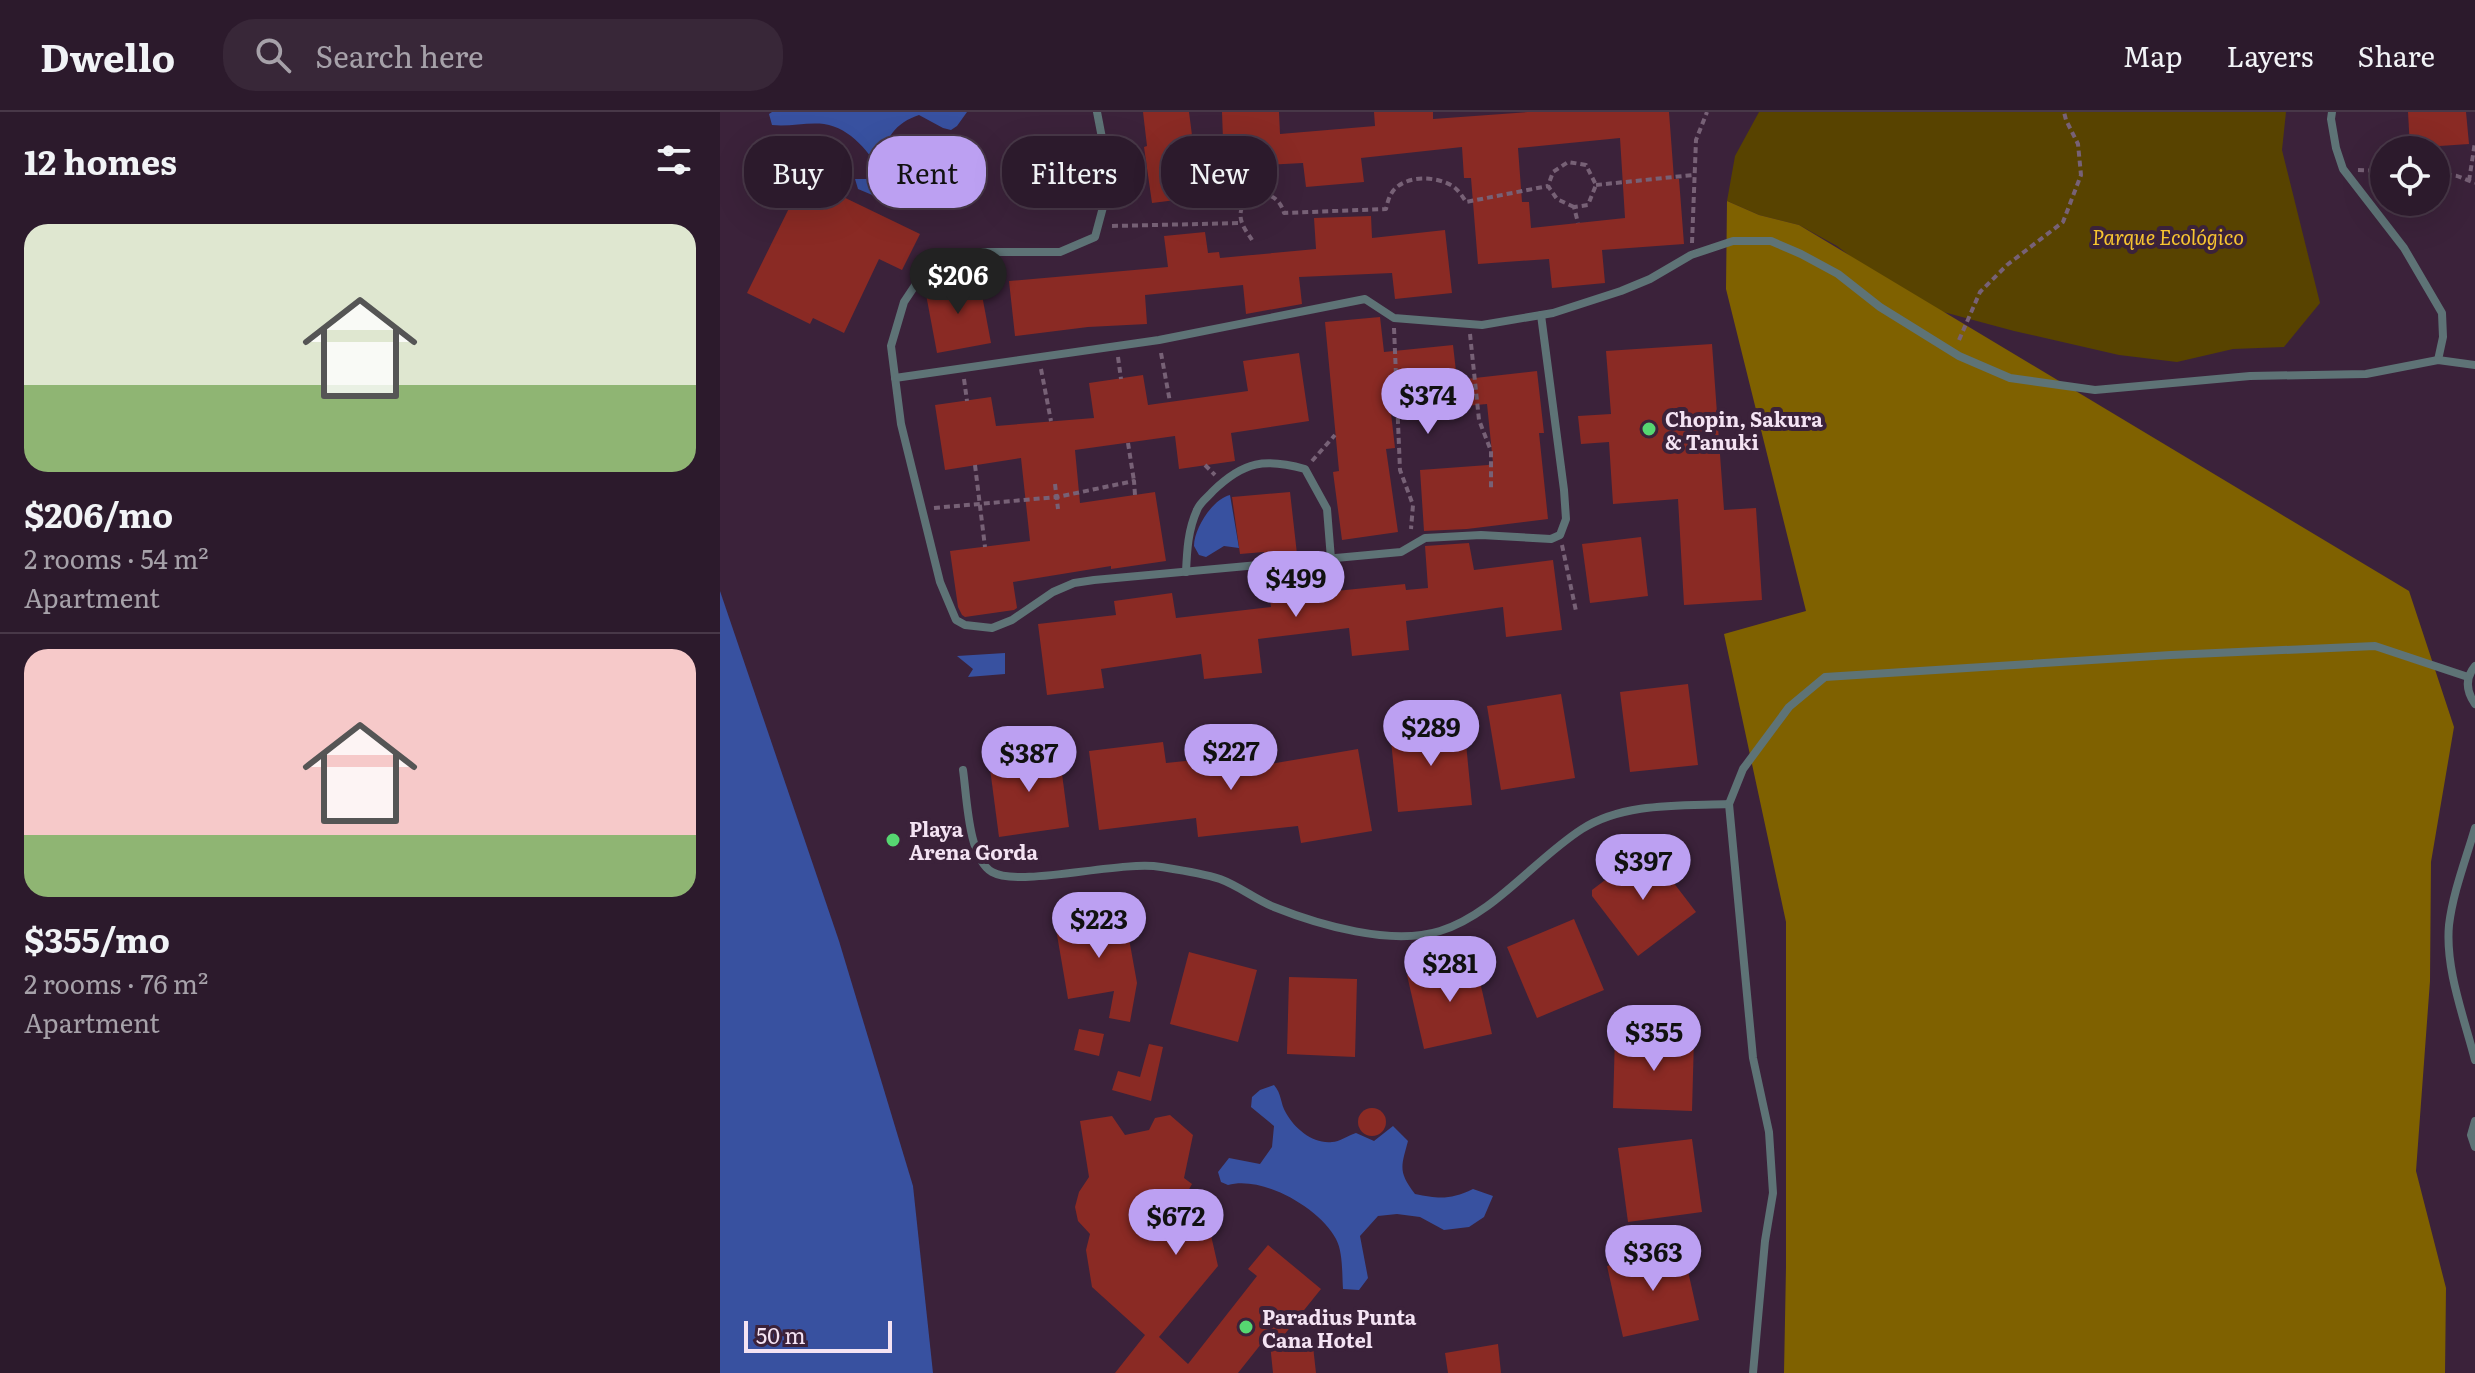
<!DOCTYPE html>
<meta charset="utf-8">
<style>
body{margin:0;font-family:Literata,serif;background:#382738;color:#f1f3f6;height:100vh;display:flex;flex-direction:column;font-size:30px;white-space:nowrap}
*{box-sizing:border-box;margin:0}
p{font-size:26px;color:#a6a1a9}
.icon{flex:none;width:44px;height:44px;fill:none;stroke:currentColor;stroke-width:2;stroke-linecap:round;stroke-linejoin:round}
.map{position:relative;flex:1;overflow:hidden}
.side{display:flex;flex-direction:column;background:#2c1a2c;width:720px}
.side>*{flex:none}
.hud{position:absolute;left:24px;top:24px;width:760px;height:72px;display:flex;gap:16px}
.fabs{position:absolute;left:1650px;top:24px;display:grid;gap:16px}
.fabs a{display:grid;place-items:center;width:80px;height:80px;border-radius:50%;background:#2c1a2c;box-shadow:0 8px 32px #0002,0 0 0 2px #483848;font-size:40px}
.scale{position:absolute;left:24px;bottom:20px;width:148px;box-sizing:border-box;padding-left:8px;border:4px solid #f4e3f3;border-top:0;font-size:22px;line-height:28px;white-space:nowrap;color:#f4e3f3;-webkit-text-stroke:6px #3b223a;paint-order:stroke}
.price{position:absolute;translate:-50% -68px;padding:0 18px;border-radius:28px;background:#bca0f2;color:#111;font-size:26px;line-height:52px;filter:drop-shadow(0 2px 4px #0008)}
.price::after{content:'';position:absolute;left:50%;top:48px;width:24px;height:18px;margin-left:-12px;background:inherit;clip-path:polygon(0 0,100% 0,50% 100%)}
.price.on{background:#222;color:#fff}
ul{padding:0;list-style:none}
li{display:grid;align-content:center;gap:16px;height:424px;padding:0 24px}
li+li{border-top:2px solid #483848}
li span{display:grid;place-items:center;height:248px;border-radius:24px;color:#555}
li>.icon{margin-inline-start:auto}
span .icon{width:144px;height:144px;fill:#fffc;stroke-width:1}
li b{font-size:34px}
h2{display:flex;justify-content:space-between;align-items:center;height:96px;padding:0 24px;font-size:34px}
.tag{padding:0 28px;border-radius:32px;background:#2c1a2c;box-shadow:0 8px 32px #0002,0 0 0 2px #483848;font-size:28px;line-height:72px}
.tag.on{background:#bca0f2;color:#111}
header{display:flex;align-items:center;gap:48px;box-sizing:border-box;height:112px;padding:0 40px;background:#2c1a2c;border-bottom:2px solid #483848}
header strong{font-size:38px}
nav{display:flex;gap:44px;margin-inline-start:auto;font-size:28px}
.search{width:560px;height:72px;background:#382738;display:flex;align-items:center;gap:20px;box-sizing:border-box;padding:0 28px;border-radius:32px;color:#a6a1a9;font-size:30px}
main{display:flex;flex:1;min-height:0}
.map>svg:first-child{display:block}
</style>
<header>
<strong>Dwello</strong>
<div class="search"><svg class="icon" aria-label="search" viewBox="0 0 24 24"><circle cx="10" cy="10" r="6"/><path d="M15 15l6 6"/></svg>Search here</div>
<nav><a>Map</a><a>Layers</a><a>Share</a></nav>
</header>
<main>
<section class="side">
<h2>12 homes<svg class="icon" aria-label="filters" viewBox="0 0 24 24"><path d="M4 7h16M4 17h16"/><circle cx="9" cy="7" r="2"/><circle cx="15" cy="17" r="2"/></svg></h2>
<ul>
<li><span style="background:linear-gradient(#dfe7d0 65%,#8fb573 0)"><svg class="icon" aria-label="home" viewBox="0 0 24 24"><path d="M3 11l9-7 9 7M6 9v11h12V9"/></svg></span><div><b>$206/mo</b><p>2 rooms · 54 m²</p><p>Apartment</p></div></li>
<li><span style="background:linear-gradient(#f6c9c9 75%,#8fb573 0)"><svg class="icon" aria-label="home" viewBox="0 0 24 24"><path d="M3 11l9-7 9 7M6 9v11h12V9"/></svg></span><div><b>$355/mo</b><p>2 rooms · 76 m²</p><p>Apartment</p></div></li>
</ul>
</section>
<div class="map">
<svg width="1755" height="1261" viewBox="0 0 1755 1261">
<rect width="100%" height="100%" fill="#3b223a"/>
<path fill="#584300" d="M1039,0h527l-4,38 38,153 -36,44 -51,2 -56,13 -58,-7 -105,-24 -78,-21 -56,-31 -43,-33 -38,-21 -40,-10 -32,-14 8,-45z"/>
<path fill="#7f6100" d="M1007,89l32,14 40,10 610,366 45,136 -23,135 -1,119 -14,190 30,117 -1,85h-661l2,-106v-345l-62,-288 82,-23 -80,-322z"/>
<g fill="#3851a0">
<path d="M52,0h195l-10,14 -6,4 -8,-2 -24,-13c-22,7 -39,25 -32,50 4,14 12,23 14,37h-12l-31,-13 -3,-10h19l8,-5c-12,-21 -31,-46 -58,-50 -17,-2 -35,3 -52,1l-3,-11z"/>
<path d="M510,383l9,53 -15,-2 -18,11 -7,-2 -5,-9c0,-18 19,-47 36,-51z"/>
<path d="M0,479l119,350 74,245 20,187h-213z"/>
<path d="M285,541v21l-37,3 5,-8 -16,-13z"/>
<path d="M554,973c8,9 6,18 12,28 9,16 27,31 46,29 7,0 17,-7 24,-9l18,8 19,-15 15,15c-7,26 -10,31 7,53 24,5 35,6 58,-5l20,7 -9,21 -15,10 -25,3 -24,-13 -23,-3 -19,2 -18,20 8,42 -9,12 -16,-1c-1,-15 0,-37 -7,-50 -16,-31 -74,-64 -108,-54l-7,-3 -3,-10 11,-14 31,6 12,-17 2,-21 -23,-19 1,-10 8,-7z"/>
</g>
<g fill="#8a2a24" fill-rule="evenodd">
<path d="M423,0h46l11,85 -48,6 -8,-56 3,-1z"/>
<path d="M502,0h57l1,22 95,-8 -1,-14h59v7l95,-7h141l5,67h5l5,65 -82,6 3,33 -53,5 -3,-29 -71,5 -7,-86h-7l-2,-31 -101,11 3,24 -58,5 -3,-24 -79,4zM900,26l5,80 -94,10 -2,-26h-7l-4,-54z"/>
<path d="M1688,0h58l3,32 -59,4z"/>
<path d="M84,66l116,56 -18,36 -23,-11 -35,74 -31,-15 -3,6 -63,-31z"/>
<path d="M651,104l1,22 73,-8 7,63 -57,6 -3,-26 -93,4 3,27 -56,10 -3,-29 -98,10 2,29 -59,3 -73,9 -6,-55 159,-14 -4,-31 41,-4 3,21 11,-1 1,6 96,-9 -2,-31z"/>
<path d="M259,167l12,64 -54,10 -12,-64z"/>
<path d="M660,205l4,35 69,-7 4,35 80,-9 7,62h-5l9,86 -81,10 -43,2 -4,-61 68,-5 5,-2 -6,-59 -96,9 4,35 -9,1 12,83 -56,8 -9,-68 6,-1 -14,-149z"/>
<path d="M992,232l12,166 32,-2 6,92 -78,5 -6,-106 -65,5 -4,-62 -28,2 -3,-28 33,-2 -5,-63z"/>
<path d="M579,241l10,68 -78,12 4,28 -56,8 -4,-33 -100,14 5,53 75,-11 11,69 -55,8v-3l-98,16 4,26 -3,2 -49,7 -3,-2 -4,-8 -8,-56 80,-10 -9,-83 -76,12 -10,-65 56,-8 5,29 98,-8 -5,-35 54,-8 5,30 100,-14 -5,-30z"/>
<path d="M570,380l7,62 -32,3 -1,-5 -24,2 -8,-57z"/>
<path d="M921,425l7,59 -58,7 -8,-59z"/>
<path d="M749,431l5,27 79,-10 9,70 -56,7 -3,-30 -97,14 3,29 -57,6 -3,-28 -91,11 4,34 -58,6 -3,-25 -100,15 3,19 -57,7 -9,-71 78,-9 -2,-14 58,-8 4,25 95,-11 -4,-36 56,-5 3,26 79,-8 1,6 22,-2 -3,-42z"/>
<path d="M968,572l10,81 -68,7 -10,-80z"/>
<path d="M841,582l14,84 -74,12 -14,-84z"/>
<path d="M744,611l8,82 -74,7 -8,-82z"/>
<path d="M443,630l3,21 97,-10 1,12 94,-16 14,82 -71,12 -3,-17 -100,11 -2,-19 -97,12 -10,-79z"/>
<path d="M339,639l10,76 -70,10 -10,-76z"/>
<path d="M927,736l49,64 -58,44 -46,-60v-6z"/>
<path d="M404,799l13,72 -7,39 -21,-4 5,-27 -46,8 -13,-76z"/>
<path d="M854,807l30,71 -67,28 -30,-71z"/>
<path d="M469,840l68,18 -19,72 -68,-18z"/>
<path d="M755,848l17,74 -68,15 -17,-74z"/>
<path d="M569,865l68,2 -2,78 -68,-3z"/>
<path d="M359,917l25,5 -5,22 -25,-6z"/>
<path d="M895,923l79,3 -2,73 -79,-3z"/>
<path d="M429,932l14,3 -12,54 -39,-11 6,-19 22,6z"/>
<circle cx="652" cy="1010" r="14"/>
<path d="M450,1003l23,20 -9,43 8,6 -12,21 22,17 8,9 8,35 -59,71 29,27 69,-88 -9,-7 20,-24 53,44 -41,51 32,-3 4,36h-43l-4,-39 -31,39h-123l30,-38 -53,-48 -6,-37 4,-16 -12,-13 -3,-14 4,-15 10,-15 -9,-56 32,-5 13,19 24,-5 6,-12z"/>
<path d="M972,1027l10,73 -74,10 -10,-74z"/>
<path d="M963,1137l16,71 -76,17 -16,-71z"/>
<path d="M778,1232l3,29h-53l-3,-20z"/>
</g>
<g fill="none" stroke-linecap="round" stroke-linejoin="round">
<g stroke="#776176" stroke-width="4" stroke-dasharray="6 4" stroke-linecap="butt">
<path d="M1638,58l26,1"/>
<path d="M1716,61l21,3 18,7"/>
<path d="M1749,69l6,-39"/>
<path d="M876,73l97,-10"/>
<path d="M854,95l-17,-8 -9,-13 5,-14 15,-10 18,3 10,20 -8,20 -14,2 4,16"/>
<path d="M392,114l130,-3"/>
<path d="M532,128c-3,-5 -8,-11 -10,-17 -10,-27 33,-43 42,-10l102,-4c1,-4 2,-9 4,-13 10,-22 47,-21 64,-9 5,4 9,10 12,15l82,-16"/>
<path d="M972,131l4,-103 11,-28"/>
<path d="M674,216l6,142 13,35 -2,24"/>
<path d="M750,222l9,86 12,31v39"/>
<path d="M1239,228l21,-48 27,-27 56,-43 18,-47 -3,-31 -12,-24 -2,-8"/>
<path d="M441,241l9,49"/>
<path d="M398,245l3,22"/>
<path d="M321,257l10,52"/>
<path d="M244,267l3,22"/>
<path d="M408,331l6,38"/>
<path d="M592,349l23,-26"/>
<path d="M255,353l10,82"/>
<path d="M485,353l10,10"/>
<path d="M335,372l3,25"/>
<path d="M214,396l123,-11 77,-16 1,14"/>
<path d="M842,433l14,66"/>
</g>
<g stroke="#5e7376" stroke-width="8">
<path d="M377,0l6,31 -1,23 4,30 -11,41 -35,15h-112l-24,20 -20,30 -13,44 10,78 39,158 16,38 9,5 27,3 20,-8 41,-28 21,-9 20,-3 307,-28 24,-14 56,-3 70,4 9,-4 6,-16 -2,-29 -23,-175"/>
<path d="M1612,0l-1,7 5,29 7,21 61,79 38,65 1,24 -5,23"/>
<path d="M175,266l264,-38 206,-41 29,19 88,7 71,-12 68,-22 29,-12 41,-24 42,-14h38l30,13 37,20 42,33 79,49 51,22 85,12 155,-14 116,-2 72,-14 37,5"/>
<path d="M466,460c1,-22 2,-42 11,-62 3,-8 11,-13 16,-19 31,-30 52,-33 92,-22l22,40 4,50"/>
<path d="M1755,554c-10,12 -9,25 0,38"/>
<path d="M243,658c4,27 5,88 29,102 28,16 128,-12 169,-5 19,3 40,6 59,12 19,7 35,20 54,28 45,18 117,39 166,24 53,-16 95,-72 142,-102 42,-27 99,-23 147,-25"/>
<path d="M1755,716c-9,31 -22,64 -26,97 -4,44 15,92 26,135"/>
<path d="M1755,1009l-4,14 4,12"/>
<path d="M1033,1261l12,-132 8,-48 -4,-61 -16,-74 -24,-254 14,-35 46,-62 36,-30 346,-22 204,-9 93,31"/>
</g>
</g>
<g fill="#56d671" stroke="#3b223a" stroke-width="3">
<circle cx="929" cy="317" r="8"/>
<circle cx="173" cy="728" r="8"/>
<circle cx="526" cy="1215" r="8"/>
</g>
<g text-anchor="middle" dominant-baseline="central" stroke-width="8" stroke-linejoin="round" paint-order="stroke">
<g font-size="20" font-style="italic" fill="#f8c530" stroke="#3b223a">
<text x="1448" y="124">Parque Ecológico</text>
</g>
<g font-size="20" font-weight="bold" fill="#f4e3f3" stroke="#3b223a" text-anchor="start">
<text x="945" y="306">Chopin, Sakura<tspan x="945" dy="23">&amp; Tanuki</tspan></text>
<text x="189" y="716">Playa<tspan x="189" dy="23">Arena Gorda</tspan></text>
<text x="542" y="1204">Paradius Punta<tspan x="542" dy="23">Cana Hotel</tspan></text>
</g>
</g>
</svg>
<div class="fabs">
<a><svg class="icon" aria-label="locate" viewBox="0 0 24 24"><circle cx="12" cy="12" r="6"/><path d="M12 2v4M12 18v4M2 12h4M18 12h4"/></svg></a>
</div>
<div class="scale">50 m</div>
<b class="price on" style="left:238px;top:204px">$206</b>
<b class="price" style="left:708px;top:324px">$374</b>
<b class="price" style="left:576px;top:507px">$499</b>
<b class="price" style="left:711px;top:656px">$289</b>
<b class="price" style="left:511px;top:680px">$227</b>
<b class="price" style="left:309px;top:682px">$387</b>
<b class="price" style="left:923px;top:790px">$397</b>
<b class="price" style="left:379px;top:848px">$223</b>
<b class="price" style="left:730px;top:892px">$281</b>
<b class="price" style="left:934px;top:961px">$355</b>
<b class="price" style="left:456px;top:1145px">$672</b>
<b class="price" style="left:933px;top:1181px">$363</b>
<div class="hud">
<a class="tag">Buy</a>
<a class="tag on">Rent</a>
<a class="tag">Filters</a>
<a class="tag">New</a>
</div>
</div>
</main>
